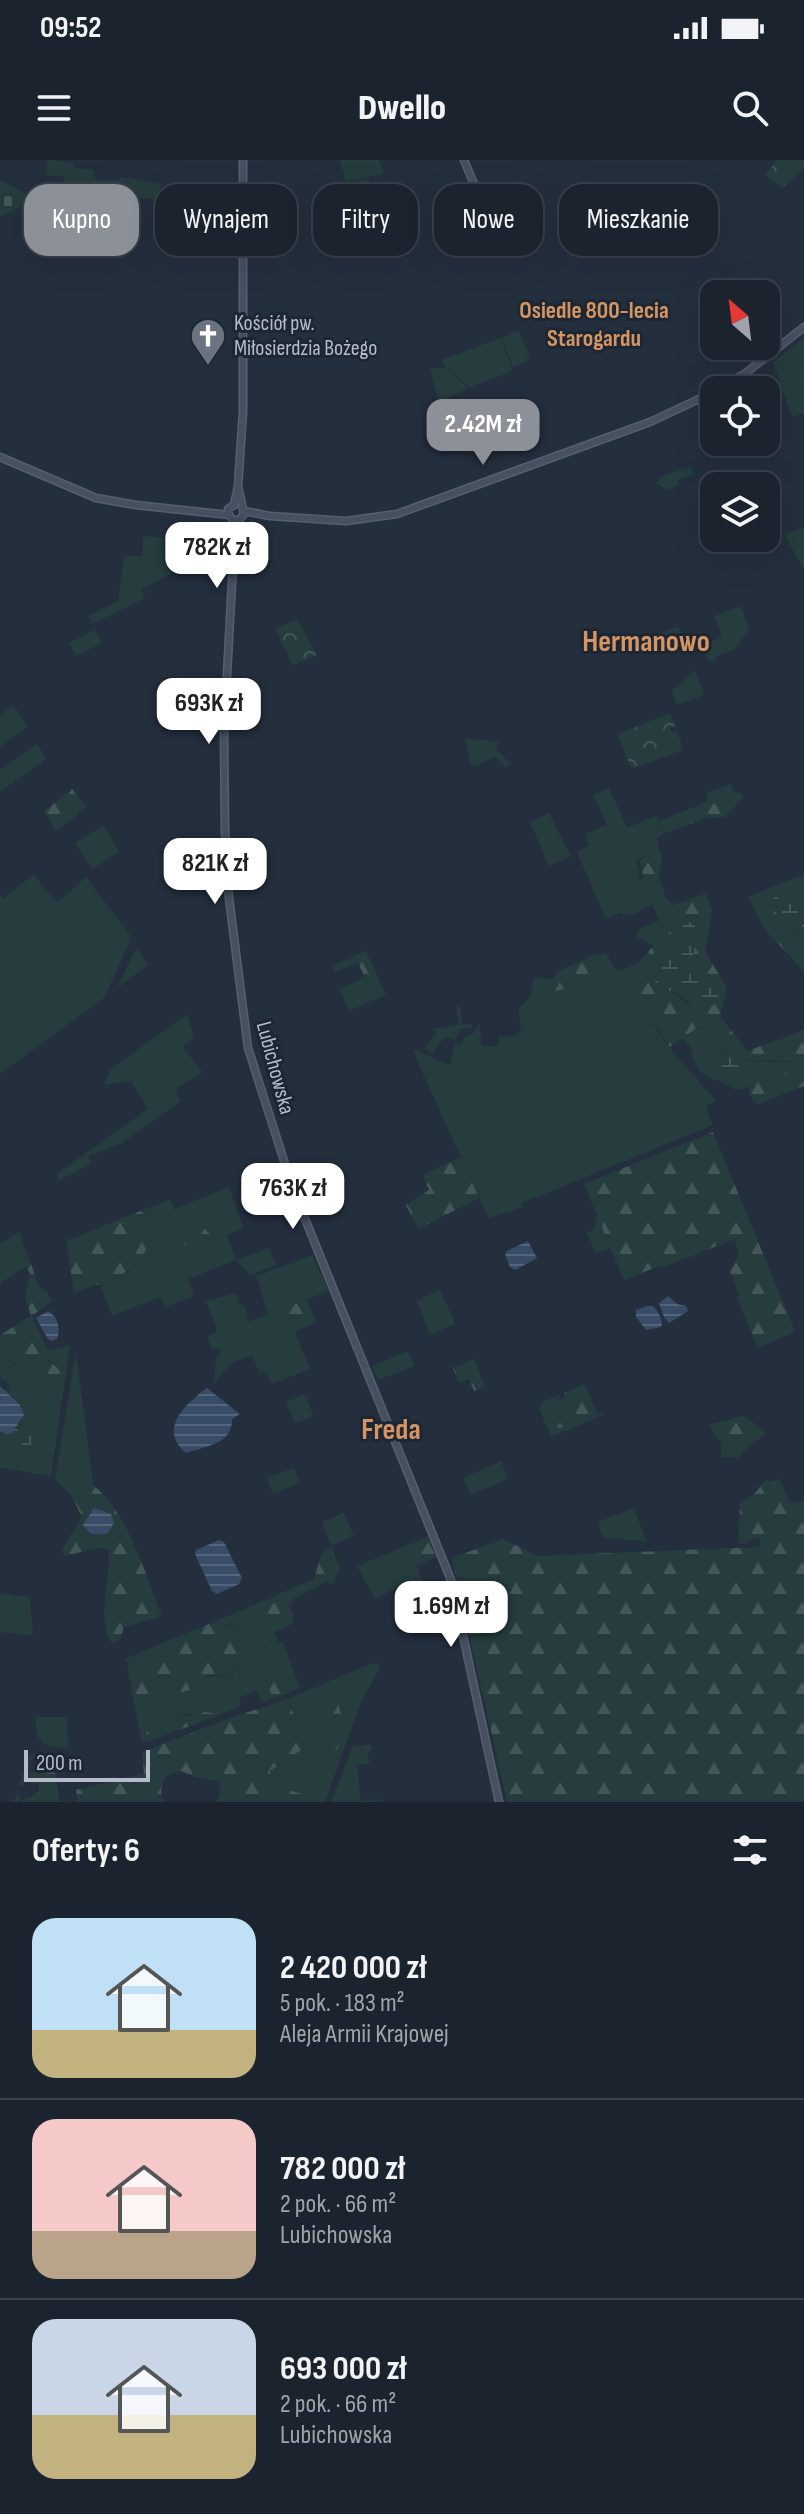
<!DOCTYPE html>
<html lang="pl">
<meta charset="utf-8">
<style>
body{margin:0;font-family:"Sofia Sans Condensed",sans-serif;background:#282f3a;color:#f1f3f6;height:100vh;display:flex;flex-direction:column;font-size:30px;white-space:nowrap}
*{box-sizing:border-box;margin:0}
p{font-size:26px;color:#a0a4aa}
.icon{flex:none;width:44px;height:44px;fill:none;stroke:currentColor;stroke-width:2;stroke-linecap:round;stroke-linejoin:round}
.map{position:relative;height:1642px;overflow:hidden}
.side{display:flex;flex-direction:column;background:#1b232e;flex:1}
.side>*{flex:none}
.top-card{position:absolute;left:24px;top:24px;width:756px;height:72px;display:flex;gap:16px}
.needle{width:52px;rotate:332deg}
.tools{position:absolute;left:700px;top:120px;display:grid;gap:16px}
.tools a{display:grid;place-items:center;width:80px;height:80px;border-radius:16px;background:#1b232e;box-shadow:0 8px 32px #0002,0 0 0 2px #39404a;font-size:40px}
.scale{position:absolute;left:24px;bottom:20px;width:126px;box-sizing:border-box;padding-left:8px;border:4px solid #b4bcc9;border-top:0;font-size:22px;line-height:28px;white-space:nowrap;color:#b4bcc9;-webkit-text-stroke:6px #1d2633;paint-order:stroke}
.price{position:absolute;translate:-50% -68px;padding:0 18px;border-radius:16px;background:#fff;color:#222;font-size:26px;line-height:52px;filter:drop-shadow(0 2px 4px #0008)}
.price::after{content:'';position:absolute;left:50%;top:48px;width:24px;height:18px;margin-left:-12px;background:inherit;clip-path:polygon(0 0,100% 0,50% 100%)}
.price.current{background:#8c9099;color:#fff}
ul{padding:0;list-style:none}
li{display:flex;align-items:center;gap:24px;height:200px;padding:0 32px}
li+li{border-top:2px solid #39404a}
li span{display:grid;place-items:center;flex:none;width:224px;height:160px;border-radius:24px;color:#555}
li>.icon{margin-inline-start:auto}
span .icon{width:96px;height:96px;fill:#fffc;stroke-width:1}
li b{font-size:34px}
h2{display:flex;justify-content:space-between;align-items:center;height:96px;padding:0 32px;font-size:34px}
.pill{padding:0 28px;border-radius:24px;background:#1b232e;box-shadow:0 8px 32px #0002,0 0 0 2px #39404a;font-size:28px;line-height:72px}
.pill.current{background:#8c9099;color:#fff}
.status{display:flex;justify-content:space-between;align-items:center;height:56px;padding:0 40px;background:#1b232e;direction:ltr}
.status svg{height:22px;fill:currentColor}
header{display:flex;justify-content:space-between;align-items:center;height:104px;padding:0 32px;background:#1b232e;font-size:36px;font-weight:800}
.map>svg:first-child{display:block}
</style>
<div class="status"><b>09:52</b><svg viewBox="0 0 49 12"><path d="M0 12V9h3v3zM5 12V6h3v6zM10 12V3h3v9zM15 12V0h3v12zM26 1h20v11H26zM47 4h2v5h-2z"/></svg></div>
<header><svg class="icon" aria-label="menu" viewBox="0 0 24 24"><path d="M4 6h16M4 12h16M4 18h16"/></svg>Dwello<svg class="icon" aria-label="search" viewBox="0 0 24 24"><circle cx="10" cy="10" r="6"/><path d="M15 15l6 6"/></svg></header>
<div class="map">
<svg width="804" height="1642" viewBox="0 0 804 1642">
<defs>
<pattern id="forest-firs" width="22" height="20" patternUnits="userSpaceOnUse" patternTransform="scale(2)"><rect width="22" height="20" fill="#263c3f"/><path d="M5 1l3.5 6h-7zM16 11l3.5 6h-7z" fill="#435659"/></pattern>
<pattern id="wetland-marsh" width="20" height="14" patternUnits="userSpaceOnUse" patternTransform="scale(2)"><rect width="20" height="14" fill="#263c3f"/><path d="M1 5h8M5 5V1M11 12h8M15 12V8" fill="none" stroke="#435659"/></pattern>
<pattern id="cemetery-stones" width="16" height="16" patternUnits="userSpaceOnUse" patternTransform="scale(2)"><rect width="16" height="16" fill="#263c3f"/><path d="M2 7V4a2 2 0 0 1 4 0v3zM10 15v-3a2 2 0 0 1 4 0v3z" fill="#435659"/></pattern>
<pattern id="park-crowns" width="20" height="18" patternUnits="userSpaceOnUse" patternTransform="scale(2)"><rect width="20" height="18" fill="#263c3f"/><path d="M2 6a3 3 0 1 1 6 0M12 15a3 3 0 1 1 6 0" fill="none" stroke="#435659"/></pattern>
<pattern id="water-rules" width="6" height="5" patternUnits="userSpaceOnUse" patternTransform="scale(2)"><rect width="6" height="5" fill="#394c67"/><path d="M0 2.5h6" fill="none" stroke="#53647b"/></pattern>
</defs>
<rect width="100%" height="100%" fill="#242f3e"/>
<g fill="#263c3f">
<path d="M50,0l24,3v5l19,2 2,9 24,1 1,-3 41,7 -2,16 -23,-3 -6,28 -12,-2 -20,-31 18,30 -26,-5 -19,-9 2,-20 -9,-1v-10l-18,-2 1,-13z"/>
<path d="M340,0h39l5,13 -38,9z"/>
<path d="M369,19l6,27 -19,4 -9,-26z"/>
<path d="M519,171l10,24 -3,7 -13,5 -12,-29z"/>
<path d="M804,177v76l-12,4 -19,-54z"/>
<path d="M500,178l13,33 -43,16 -26,-21 -2,-6z"/>
<path d="M430,208h16l22,20 -21,11h-9z"/>
<path d="M691,306l3,9 -16,5 2,5 -12,5 -13,-7 4,-2 -1,-3z"/>
<path d="M804,367v43l-20,-36z"/>
<path d="M143,376l34,3v32l-36,18 4,9 -53,26 -4,-8 30,-15 6,-45h18z"/>
<path d="M741,446l8,23 -14,20 -18,7 -4,7 -6,-5 -3,-6 8,-11 10,-4 -7,-21z"/>
<path d="M676,467l5,3 -4,1 6,1 1,9 -5,6v-3l-7,2v4l-1,-3 -7,2 -2,4 -4,-17 -3,-1z"/>
<path d="M95,469l7,14 -26,13 -7,-13z"/>
<path d="M695,510l9,25 -27,10 -5,-15z"/>
<path d="M13,545l15,21 -28,21v-32z"/>
<path d="M465,578l34,4 -3,7 14,14 -4,5 -11,-12 -18,10 -6,-2z"/>
<path d="M37,584l9,15 -46,33v-22z"/>
<path d="M731,624l2,8h6l5,5 -19,20 1,-4 -18,-3 -8,4 -3,-8 11,-5 -2,-8z"/>
<path d="M609,628l18,40 30,-13 1,10 7,8 -8,5 2,11 -23,11 4,20 3,-3 16,1 7,17 -4,-2 -11,8 1,4 -20,10 -12,-2 -14,6 -29,-67 12,-7 -4,-11 22,-9 -14,-30z"/>
<path d="M549,653l22,43 -22,10 -19,-44z"/>
<path d="M104,665l15,27 -27,17 -17,-26z"/>
<path d="M33,714l24,29 29,-26 44,58v5l-25,57 -105,77v-180l3,5z"/>
<path d="M804,714v37l-29,-6 21,28 8,2v37l-15,-17 10,-8 -1,-6 -16,-14 -4,-12 -19,-12 -5,5 -6,-11z"/>
<path d="M659,760l8,15 -13,11 -17,-9 2,-8z"/>
<path d="M137,787l11,18 -31,23z"/>
<path d="M606,792l8,17 7,2 18,-9 9,-10 6,10 -5,7 -14,2 -3,6 24,52 18,24 43,49 -9,2 -2,4 7,17 -191,78 -1,5 -33,10 -76,-169 38,16 4,-21 8,1 2,-8 9,-3 6,-11 3,23h16l1,-9 18,-1 4,-6 -3,-21 13,-13 3,-18 20,1 -4,12 40,-18 -3,-15 6,-4 5,2z"/>
<path d="M365,817l4,9h8l2,-6 7,15 -37,16 -10,-22z"/>
<path d="M460,846l2,19 10,-1 -1,4 -10,1 -6,11 -11,-3 -11,17 -8,-6 12,-16 -4,-3 26,-4 -3,-18z"/>
<path d="M187,854l7,24 -11,9 19,25 -27,18 6,11 -59,42 -33,13 2,8 -33,17v-8l90,-64 -17,-28 -27,4 6,-15z"/>
<path d="M698,867l16,1 11,23 -6,4 24,14 2,-9 27,2 22,-1 1,5c-13,11 -23,12 -40,8l-7,4 1,9 -13,3c-26,-18 -37,-4 -46,-45l-9,-7z"/>
<path d="M229,1027l15,41 -17,7 9,25 33,-12 7,17 -26,10 -14,-15 -48,19 6,17 -29,11 -4,-10 -49,19 -12,-32 30,-13 19,-54 -9,-6 30,-11 4,9z"/>
<path d="M597,1054l14,34 -15,6 -9,-21 7,-4z"/>
<path d="M19,1072l12,32 -31,19v-39z"/>
<path d="M313,1095l15,36 -43,17 25,61 -38,15 -5,-12 -7,1 -8,-17 -21,7 -18,22 3,-26 6,-8 -5,-4 -4,4 -6,-14 10,-6 -11,-30 30,-8 3,11 5,2 4,8 -3,2 3,6 20,-8 -12,-38z"/>
<path d="M440,1129l15,35 -25,10 -13,-33z"/>
<path d="M70,1185l-19,131 -51,-8v-28l11,4 23,-16 -15,-4 5,-9 -4,-10 -14,-14 4,-4 -5,-7h-5v-18l10,-2 5,6 42,-1 -11,-6 -1,-8z"/>
<path d="M408,1191l6,15 -36,14 -6,-14z"/>
<path d="M76,1192l17,133 -21,12 -17,-18z"/>
<path d="M305,1234l8,20 -2,3 -16,6 -9,-22z"/>
<path d="M559,1235l1,4 -2,2 7,14 -2,3 14,8 -26,11 -12,-29 3,-2 -2,-3z"/>
<path d="M501,1301l7,18 -37,16 -8,-17z"/>
<path d="M294,1308l6,15 -27,11 -6,-16z"/>
<path d="M634,1348l12,33 -43,-3 -6,-16z"/>
<path d="M410,1384l-3,10 4,9 5,2 7,16 -20,11 -4,-6 -24,13 -18,-33z"/>
<path d="M340,1408l-7,16 -7,-2 -35,18 2,5 -4,1 -9,-6 -23,26 13,16h13l17,46 -15,6v-7l-16,-19 -4,9 8,22 -11,4 -6,-12 -17,7 2,6 -2,3 -25,10 -1,-4c-14,-1 -27,3 -40,2l-8,9 -20,13 2,5 -5,1 -7,-35 18,-10 -4,-16 -14,-21 -8,3 -2,-5 52,-22v15l-5,4c-12,-1 -17,1 -21,14l54,7 25,-2 5,-3 8,-18 -6,-27 -23,-5 100,-43 8,-1z"/>
<path d="M0,1434l30,3 3,39 -31,-4 -2,3z"/>
<path d="M374,1503h5l1,5 -19,34 -36,100h-6c-15,-15 -42,-6 -49,-31l21,-13 3,-47 -9,-11 43,-18c0,11 4,22 4,33 1,11 -4,20 -3,32l7,3 -4,-64 6,-2 10,18 -9,-25z"/>
<path d="M36,1557h31l1,31c-25,-1 -34,-5 -32,-31z"/>
<path d="M371,1584l1,6 -5,2 3,11 -13,3 4,35 17,-2 -1,3h-46l22,-56z"/>
</g>
<g fill="url(#forest-firs)">
<path d="M72,629l15,18 -31,24 -12,-20z"/>
<path d="M714,643l12,10 -1,4 -18,1 -42,15 -7,-9 1,-3 38,-15 4,8z"/>
<path d="M659,689l3,8 -3,21 -16,-1 -3,-16 11,-10z"/>
<path d="M662,733l11,12 32,-12 7,18 -7,41 22,35 -7,29 27,35 57,-21v56l-46,18c-8,-5 -10,-17 -10,-26l7,-4c17,4 27,3 40,-8l-1,-5 -49,-1 -9,-7 -11,-2 -12,-23 -15,-1 -28,20 -20,-29 -18,-41 3,-6 14,-2c10,26 22,19 41,36l24,-23 -21,-25 4,-24 -34,-15 -4,2 -8,-19 4,-6z"/>
<path d="M759,743l13,5 6,7 4,12 16,14 1,6 -10,8 -23,-24 -12,-23z"/>
<path d="M671,773l8,7v7l-25,15 -6,-10 12,-13z"/>
<path d="M366,791l13,29 -2,6h-8l-11,-23 -24,9 1,-7z"/>
<path d="M587,798l3,15 -21,15 -19,4 7,-20z"/>
<path d="M713,972l81,197 -1,4 -35,15 -21,-50 3,-2 -10,-24 9,-18 -4,-15 -74,29 -2,-2 -35,14 -40,-96z"/>
<path d="M461,997l18,41 -61,31 -12,-24 23,-15 -6,-15z"/>
<path d="M140,1051l9,6 5,10c-12,49 -38,50 -80,66l-8,-52z"/>
<path d="M184,1054l10,14h10l7,7 -30,11 -3,-7 1,-9 -3,-14z"/>
<path d="M31,1104l8,23 7,4 6,10 -20,15 15,33 -1,10 16,12 -5,8 -9,-1 -10,-9 -13,3 -15,-12 -10,2v-27l31,-19 -6,-19 5,-24 -4,-6z"/>
<path d="M306,1140l11,22 -23,10 -9,-25z"/>
<path d="M474,1199l11,28 -11,4 -5,-12 -10,4 -6,-15z"/>
<path d="M585,1224l12,29 7,1 -27,12 -10,-5 -2,6 -8,1 -2,-5 10,-8 -7,-14 8,-5 -2,-3z"/>
<path d="M744,1256l22,17 -29,25 -16,-1 1,-14 -14,-18z"/>
<path d="M779,1319l11,24 14,-2v301h-297l-55,-244 51,-19 34,17 223,-9 -1,-8h-8l-5,5 -8,-1 2,-39 14,-10 12,-14 4,2z"/>
<path d="M93,1325c37,31 51,87 69,131l-38,11 -4,13 -8,3c-16,-25 -1,-64 -3,-92l-7,-4 -38,9 -2,-7 20,-32 -10,-20z"/>
<path d="M344,1353l10,23 -23,10 9,22 -18,10 -8,1 7,-24 10,-9 -9,-24z"/>
<path d="M428,1376l8,21 -20,8 -5,-2 -4,-9 3,-10z"/>
<path d="M281,1440l8,6 5,12 -2,6 -18,8 4,11c-13,-2 -21,-13 -23,-27l12,-10z"/>
<path d="M214,1462c15,5 26,2 32,18 -2,12 -7,35 -21,35 -5,0 -13,-1 -19,1 -6,4 -11,13 -20,15 -29,9 -53,-37 -14,-35l5,-4v-15z"/>
<path d="M135,1501h4l16,28 -2,9 -18,10 -8,-44z"/>
<path d="M269,1508c12,3 16,14 16,26l-12,5 -8,-23z"/>
<path d="M339,1517l14,24 -2,4 -13,-21 -5,2c6,23 17,43 3,65l-7,-4c-1,-11 4,-20 3,-32 0,-11 -4,-22 -4,-33z"/>
<path d="M285,1540c11,14 17,30 19,48l-34,23c6,25 34,17 49,31h-102l3,-9 -1,-12 -24,-4 -14,-6c-18,2 -23,15 -18,31h-85l-2,-12 68,-16 -2,-22 88,-34z"/>
<path d="M205,1552l8,1 1,4 -67,25 -2,-5 3,-8 17,-5 8,-9 15,1z"/>
<path d="M47,1592v5l-16,1 -4,15 25,-2 4,3 3,27 10,1h-55l2,-7 4,1 -1,6 19,-9 1,-9 -14,-3 -2,5 -4,-1 11,-30z"/>
</g>
<g fill="url(#wetland-marsh)">
<path d="M789,729l4,3 6,17 5,2v24c-14,-4 -28,-24 -30,-38l8,-7z"/>
<path d="M663,758l20,8 6,-4 6,4 2,7 -4,24 27,34 -5,13 -10,5c-12,-3 -18,-11 -29,-15 -15,-7 -21,-8 -27,-25l5,-7 25,-16v-6l-7,-7 -5,2 -8,-15z"/>
<path d="M725,891l11,2 9,7 -2,9 -6,5 -20,-3 -2,-10z"/>
<path d="M19,1264l15,4 -3,18 -20,-2 -11,-4v-9l11,2z"/>
</g>
<path fill="url(#cemetery-stones)" d="M0,20l35,19 -35,18z"/>
<g fill="url(#park-crowns)">
<path d="M777,0h27v7l-21,21 -18,-13z"/>
<path d="M297,459l20,36 -24,10 -18,-36z"/>
<path d="M670,553l5,13 -5,2 2,4 4,-2 7,18 -2,3 -46,17 -5,-2 -12,-32z"/>
</g>
<g fill="url(#water-rules)">
<path d="M528,1081l9,17 -22,12 -5,-3 -5,-13 2,-3z"/>
<path d="M668,1136l9,8 9,2 2,5 -19,12 -5,-6 -5,-14z"/>
<path d="M647,1146h6c5,6 11,14 8,21l-15,3 -10,-13v-7z"/>
<path d="M48,1151c10,6 13,17 9,28l-5,2 -4,-2 -12,-21z"/>
<path d="M0,1226l20,19 4,10 -12,18 -6,1 -6,-3z"/>
<path d="M207,1228l33,26 -8,5c1,25 -26,27 -46,34 -28,-24 -1,-49 21,-65z"/>
<path d="M94,1348l17,6 3,9 -7,11h-16l-8,-9z"/>
<path d="M219,1380l5,2 18,36 -3,6 -22,10 -5,-3 -17,-37 1,-4z"/>
</g>
<g fill="none" stroke-linecap="round" stroke-linejoin="round">
<defs>
<g id="secondary">
<path d="M464,0l19,46"/>
<circle cx="482" cy="53" r="7"/>
<path d="M718,230l29,-18 57,-45"/>
<path d="M0,297l96,41 40,7 93,10"/>
<path d="M234,345l4,-18 5,-76v-251"/>
<path d="M234,345l-6,4 1,6 4,5h6l5,-6 -5,-23"/>
<path d="M244,351l26,5 76,5 51,-7 253,-92 64,-30"/>
<path d="M233,360l1,25 -10,186 1,100 4,67 19,150 45,141 158,391 48,222"/>
</g>
</defs>
<use href="#secondary" stroke="#565f6c" stroke-width="9"/>
<use href="#secondary" stroke="#465061" stroke-width="6"/>
</g>
<defs>
<symbol id="church-pin" viewBox="-11 -11 22 30"><path d="M0 17L-7.5 6A9.5 9.5 0 1 1 7.5 6Z" fill="#6b7280" stroke="#1d2633"/><path d="M-1.2-6h2.4v3.5h3.3v2.4h-3.3V6h-2.4V-.1h-3.3v-2.4h3.3Z" fill="#fff"/></symbol>
</defs>
<g fill-rule="evenodd">
<use href="#church-pin" x="188" y="156" width="40" height="54"/>
</g>
<g text-anchor="middle" dominant-baseline="central" stroke-width="6" stroke-linejoin="round" paint-order="stroke">
<g font-size="22" fill="#b4bcc9" stroke="#1d2633" text-anchor="start">
<text x="234" y="163">Kościół pw.<tspan x="234" dy="25">Miłosierdzia Bożego</tspan></text>
</g>
<g font-size="22" fill="#b4bcc9" stroke="#1d2633">
<text transform="translate(275 908) rotate(75)">Lubichowska</text>
</g>
<g font-size="24" font-weight="bold" fill="#d59563" stroke="#1d2633">
<text x="594" y="150">Osiedle 800-lecia<tspan x="594" dy="28">Starogardu</tspan></text>
</g>
<g font-size="30" font-weight="bold" fill="#d59563" stroke="#1d2633">
<text x="646" y="482">Hermanowo</text>
<text x="391" y="1270">Freda</text>
</g>
</g>
</svg>
<div class="tools">
<a><svg class="needle" viewBox="-14 -14 28 28"><path d="M0-13l5 13h-10z" fill="#e53935"/><path d="M0 13l5-13h-10z" fill="#a0a4aa"/></svg></a>
<a><svg class="icon" aria-label="locate" viewBox="0 0 24 24"><circle cx="12" cy="12" r="6"/><path d="M12 2v4M12 18v4M2 12h4M18 12h4"/></svg></a>
<a><svg class="icon" aria-label="layers" viewBox="0 0 24 24"><path d="M12 4l9 5-9 5-9-5zM3 14l9 5 9-5"/></svg></a>
</div>
<div class="scale">200 m</div>
<b class="price current" style="left:483px;top:307px">2.42M zł</b>
<b class="price" style="left:217px;top:430px">782K zł</b>
<b class="price" style="left:209px;top:586px">693K zł</b>
<b class="price" style="left:215px;top:746px">821K zł</b>
<b class="price" style="left:293px;top:1071px">763K zł</b>
<b class="price" style="left:451px;top:1489px">1.69M zł</b>
<div class="top-card">
<a class="pill current">Kupno</a>
<a class="pill">Wynajem</a>
<a class="pill">Filtry</a>
<a class="pill">Nowe</a>
<a class="pill">Mieszkanie</a>
</div>
</div>
<section class="side">
<h2>Oferty: 6<svg class="icon" aria-label="filters" viewBox="0 0 24 24"><path d="M4 7h16M4 17h16"/><circle cx="9" cy="7" r="2"/><circle cx="15" cy="17" r="2"/></svg></h2>
<ul>
<li><span style="background:linear-gradient(#bfe0f5 70%,#c2b280 0)"><svg class="icon" aria-label="home" viewBox="0 0 24 24"><path d="M3 11l9-7 9 7M6 9v11h12V9"/></svg></span><div><b>2 420 000 zł</b><p>5 pok. · 183 m²</p><p>Aleja Armii Krajowej</p></div></li>
<li><span style="background:linear-gradient(#f6c9c9 70%,#b9a48a 0)"><svg class="icon" aria-label="home" viewBox="0 0 24 24"><path d="M3 11l9-7 9 7M6 9v11h12V9"/></svg></span><div><b>782 000 zł</b><p>2 pok. · 66 m²</p><p>Lubichowska</p></div></li>
<li><span style="background:linear-gradient(#c9d6e8 60%,#c2b280 0)"><svg class="icon" aria-label="home" viewBox="0 0 24 24"><path d="M3 11l9-7 9 7M6 9v11h12V9"/></svg></span><div><b>693 000 zł</b><p>2 pok. · 66 m²</p><p>Lubichowska</p></div></li>
</ul>
</section>
